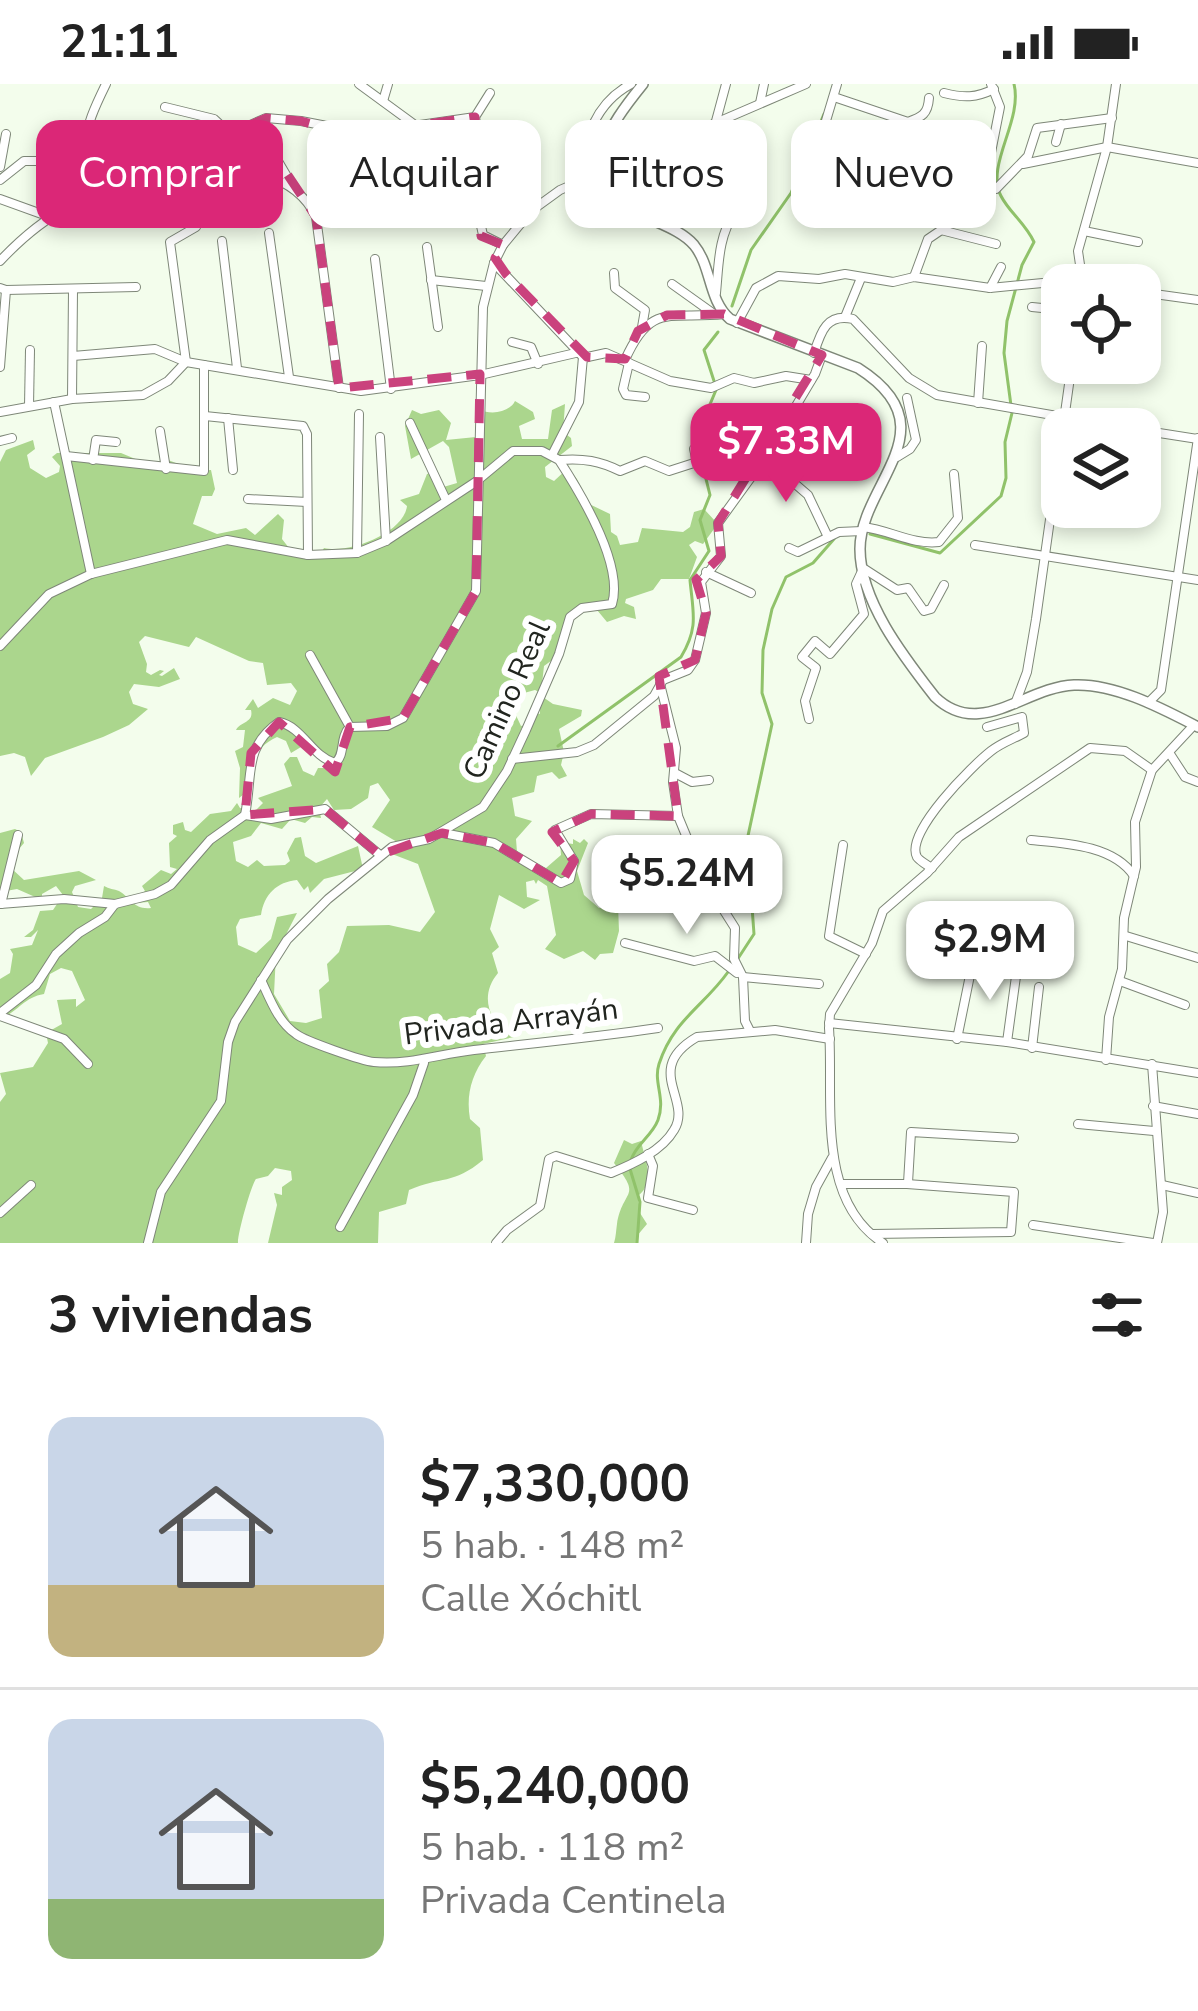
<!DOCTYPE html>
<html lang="es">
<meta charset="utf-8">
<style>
body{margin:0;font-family:"Nunito Sans",sans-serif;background:#f2f2f2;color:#222;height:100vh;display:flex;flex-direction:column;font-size:45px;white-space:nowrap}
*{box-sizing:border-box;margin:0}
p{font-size:39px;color:#767676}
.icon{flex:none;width:66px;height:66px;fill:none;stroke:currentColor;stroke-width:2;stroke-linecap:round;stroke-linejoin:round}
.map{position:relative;height:1159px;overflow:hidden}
.details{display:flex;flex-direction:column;background:#fff;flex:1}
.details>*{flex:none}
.hud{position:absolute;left:36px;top:36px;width:1128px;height:108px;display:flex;gap:24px}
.tools{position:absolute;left:1041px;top:180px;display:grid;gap:24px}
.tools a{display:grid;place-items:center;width:120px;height:120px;border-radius:24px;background:#fff;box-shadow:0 6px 18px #0003;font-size:60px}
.price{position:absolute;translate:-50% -102px;padding:0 27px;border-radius:24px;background:#fff;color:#222;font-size:39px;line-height:78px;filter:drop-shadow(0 3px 6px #0008)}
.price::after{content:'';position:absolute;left:50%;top:72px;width:36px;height:27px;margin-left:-18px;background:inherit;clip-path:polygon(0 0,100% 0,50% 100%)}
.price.current{background:#db2777;color:#fff}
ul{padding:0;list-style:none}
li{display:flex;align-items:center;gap:36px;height:300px;padding:0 48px}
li+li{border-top:3px solid #e0e0e0}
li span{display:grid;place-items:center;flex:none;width:336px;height:240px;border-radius:24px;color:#555}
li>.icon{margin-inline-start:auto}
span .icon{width:144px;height:144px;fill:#fffc;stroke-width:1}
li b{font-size:51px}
h2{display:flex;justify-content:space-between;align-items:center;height:144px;padding:0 48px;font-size:51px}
.pill{padding:0 42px;border-radius:24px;background:#fff;box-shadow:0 6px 18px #0003;font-size:42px;line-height:108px}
.pill.current{background:#db2777;color:#fff}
.status{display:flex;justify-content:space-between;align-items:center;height:84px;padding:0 60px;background:#fff;direction:ltr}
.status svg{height:33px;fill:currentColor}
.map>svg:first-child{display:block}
</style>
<div class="status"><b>21:11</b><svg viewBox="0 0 49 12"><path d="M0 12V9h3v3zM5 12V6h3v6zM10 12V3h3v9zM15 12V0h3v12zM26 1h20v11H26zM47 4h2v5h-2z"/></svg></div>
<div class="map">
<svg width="1198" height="1159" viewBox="0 0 1198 1159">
<rect width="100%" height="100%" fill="#f3fdec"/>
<g fill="#abd68d" fill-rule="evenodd">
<path d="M515,317l18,11 2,7 -16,7 3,13h26l4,-29 13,-6 -2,28 8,6 1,8 -27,21 1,10 8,4 13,-12c11,7 16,21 18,33l25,12 1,18 6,4 3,9 18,-3 4,-14 41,4 7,-5 4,-15 10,-3 12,13 2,9 -4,-2 -11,15 -8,-3 -6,4 8,12 -8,22h-28l-8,11 -27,9 -1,4 9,4 2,12 -12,-3 -17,6 -10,-12 -20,1 -22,47 -11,8 -3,27 -6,-3 -11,3 -11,16 8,17 10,-2 6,-11 3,1v-19l13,9 29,6 -1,6 -22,13 5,23 -3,13 6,11 -8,3 -7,-7 -15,4 -3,16 -22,6 3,18 17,5 -16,18 1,13 14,12 15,4 15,-13 -1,-13 13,2v-5l7,4 4,-4 4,4 -11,28 7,24 15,13 11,-2 -4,-5 16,-18 4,-13 10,14 8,2 4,12 -17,9 -9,-7 -4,5 1,26 -6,22 -13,1 -5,6 -12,-9 -19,8 -19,-10 11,-14 -9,-49 -9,-6 -2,4 -2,-4 -8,2 1,15 13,3 -16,9 -25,-14 -9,34 9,18 -7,6 6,20c-19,23 -10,49 16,64l-31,7 3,12c-15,19 -20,40 -16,63l10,9 3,32c-30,25 -42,16 -74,30l-3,14 -27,8 -1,31h-110l9,-38 -3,-12 8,2v-8l10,-7 -1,-9 -16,-3 -7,8 -12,3c-5,6 -19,57 -18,64h-238v-141l6,-8 -6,-21 33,-6 15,-24 -2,-10 16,-9 -5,-24 19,-1v8l9,-7 -13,-29 -11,-3 -11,6 -6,20c-20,3 -26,18 -44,25v-40l10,-6 3,-19 -3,-5 22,-4 6,-15 -7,7h-7l9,-7 7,-19 13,-1 10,-15 -7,-9 -14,8v6l-25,-11 -17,3v-59l15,-4 6,3 3,11 -11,13 -2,12 13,12 55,-9 17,9 -21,6 -3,6 6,15 13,2 11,-11 2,-12c5,3 10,3 15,5 12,7 15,19 32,17l-3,-6 -12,1v-6l9,-6 -3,-5 19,-16 10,4 6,-5 -7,-2 -1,-24 8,-7 -4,-2v-9l10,-3 2,8 6,2 19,-18 21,-3 6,-8 3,5 15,3 8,-8 -5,-5 34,-12 -8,-22 6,-7h7l6,14 11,5 4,-8h7l-4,-16 -15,-8 -15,9 -5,-12 -9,-4c-24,11 -26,29 -29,54l-9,7 1,-30 -5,-17 8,-4 2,-17h-9c5,-9 18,-7 15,-20h-6l8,-11 5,9 15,-10 17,7 7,-14 -6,-8 -24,2 -4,-22 -14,-2 -53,-24 -7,10 -44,-11 -6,6 8,22 -1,8 5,3 9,-5 4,1 -5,4 3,1 12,-8 6,11 -21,8 -25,-3 -5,8 4,12 15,5 -19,16 -26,12 -58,21 -14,18 -6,-19 -11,-4 -14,3v-294l6,-12 27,-10 2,9 -8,6 3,13 16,10 13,-6 1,-6 -8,-9 5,-4h64l24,10 23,-3 29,11 14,-1 4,19 -3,7h-10l-9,28 24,10 29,-6 9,7 23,-21 6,6 -2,19 7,9 32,5 3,-5c25,6 80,-15 83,-42l-7,-6 19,-6 8,-20 6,-2 7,16 17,-5 -8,-36 -6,-6 -32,18 -6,-33 7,-16 9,4 18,-4 12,13 -5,17 30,-3 4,-28c10,7 30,3 35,-8zM378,699l12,17 -18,27 25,15 2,6 -7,6 26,10 17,48 -15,20 -31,-7 -42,1 -8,26 -12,12 2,17 -10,9 3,28 -16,5 -16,-2 -16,-27 2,-40 21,-41 -20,4 -6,22 -15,14 -18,-8 -2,-18 4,-8 21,-4c3,-21 16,-33 36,-35l7,10 4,-4 2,7 14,-14 39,-10 -5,-23 -42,17 -11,-7 -4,-19 -6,1 -8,15 3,8 -5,4 -21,1 -7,-6 -9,7 -12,-6 -3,-19 18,-6 10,-13 21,6 9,-10 14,4 7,-6 9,1 -2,-10 8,-9 7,11 17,-1 17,-11 2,-12z"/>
<path d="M624,1056l8,4 9,-3c4,19 15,41 -3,55l2,17 7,11 -11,13 1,6h-23c2,-6 2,-13 3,-19 6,-36 26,-25 -3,-61z"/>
</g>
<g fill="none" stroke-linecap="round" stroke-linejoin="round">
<g stroke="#90c26a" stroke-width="3">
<path d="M732,222l19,-56 40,-57 33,-79"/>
<path d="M714,297l-10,-31 14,-18"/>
<path d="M698,364v-15l18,-43"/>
<path d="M870,450l70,19 61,-57 5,-18 -1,-36 7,-29 -8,-60 3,-32 15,-56 12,-23c-9,-19 -25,-30 -33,-46 -16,-31 22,-75 13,-112"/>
<path d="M558,662l123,-89c18,-30 12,-44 9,-77l19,-29 -9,-31 10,-25 -6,-24"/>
<path d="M737,876l17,-26 -3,-41 -8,-34 29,-135 -10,-31 1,-43 9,-41 14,-32 27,-14 21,-24"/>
<path d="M631,1076c5,-16 21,-24 27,-40 8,-22 -5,-37 1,-56 14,-44 45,-58 69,-92"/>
<path d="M630,1085l10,33 -3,41"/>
</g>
<defs>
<g id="minor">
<path d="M359,0l56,41"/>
<path d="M490,9l-15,24 8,50 -2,59 2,9 20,10"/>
<path d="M944,9c20,5 32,5 50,-4"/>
<path d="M834,13l74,25c14,-5 20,-8 21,-24"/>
<path d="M383,17l5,-17"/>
<path d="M760,19l4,-19"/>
<path d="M165,23l49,12 16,15 45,22 17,29"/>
<path d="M716,37l10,-37"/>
<path d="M230,50l36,-16 35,3 31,6 37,19h15l29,-20 62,-9"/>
<path d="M1056,58l5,-18"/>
<path d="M816,70l76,17"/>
<path d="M1023,80l84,-17 91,16"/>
<path d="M0,83l6,-33"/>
<path d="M579,94c6,-39 15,-74 52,-94"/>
<path d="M0,96l24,-19h20"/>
<path d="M803,96l13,-26 21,-70"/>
<path d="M910,96l86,9 32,-33 9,-28 75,-10"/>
<path d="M0,115l50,18"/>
<path d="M97,116c-15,-57 -17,-63 9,-116"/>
<path d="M910,118l62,6"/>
<path d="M941,146l55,14"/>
<path d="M1084,147l54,11"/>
<path d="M269,149l20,144"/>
<path d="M222,157l15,127"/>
<path d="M427,163l11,80"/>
<path d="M375,175l16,130"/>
<path d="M0,177c18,-19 43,-41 67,-53 23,-10 49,-10 73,-16 19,-4 35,-15 53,-19 44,-12 104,2 123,44l23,171"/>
<path d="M494,179l89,94 -4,45 -27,53"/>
<path d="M614,189l1,15 30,22 -3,17"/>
<path d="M914,193l14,-38 53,-36 19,-96 -9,-23"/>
<path d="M431,196l55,6"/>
<path d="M672,200l42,30"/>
<path d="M1083,201l-5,-34 29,-104 9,-63"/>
<path d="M0,204l6,2 -6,77"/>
<path d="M990,204l11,-21"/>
<path d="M6,206l130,-3"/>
<path d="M1140,208l58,8"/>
<path d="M716,209c3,-31 2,-55 19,-82"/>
<path d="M1032,223l30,3"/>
<path d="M845,233l16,-39"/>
<path d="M737,239l19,-35 22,-12 41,3 26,-5 48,8 21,-5 76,11 74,-7 28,4"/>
<path d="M512,258l19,5 7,17"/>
<path d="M814,269c7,-22 13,-40 39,-34l56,59 28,17 195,34"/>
<path d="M73,272l82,-7 31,13 175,29 119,-16 100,-23"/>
<path d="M583,274l23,-5 64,28 41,7 23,-10 20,5 32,-7 25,4"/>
<path d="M625,276c26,-59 46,-40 99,-46"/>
<path d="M629,279l-6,26 3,6 19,2"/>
<path d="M72,315l1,-109"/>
<path d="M54,318l37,172"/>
<path d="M978,319l4,-57"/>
<path d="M29,322l1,-56"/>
<path d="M0,328l72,-13 71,-4 25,-14 18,-19 -16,-120 26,-15"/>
<path d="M205,332l98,10 4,8 1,121"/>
<path d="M228,334l5,52"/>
<path d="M410,339l36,77"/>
<path d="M1140,346l58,9"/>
<path d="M160,347l6,38"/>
<path d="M380,353l6,104"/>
<path d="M0,357l12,-3"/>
<path d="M773,359l67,10"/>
<path d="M66,372l138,15v-106"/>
<path d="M897,373l13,-8 6,-9 -9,-42"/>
<path d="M765,374l43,37 20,42"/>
<path d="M93,376l3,-20 20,2"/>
<path d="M560,376c23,-2 40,1 60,11l25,-10 24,10 28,-9 61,5"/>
<path d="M697,378l-3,-13 40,-3"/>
<path d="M248,415l59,3"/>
<path d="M863,443c27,3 49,18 76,15l19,-24 -4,-44"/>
<path d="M975,461l223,35"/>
<path d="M789,464l9,4 41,-20 23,-1"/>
<path d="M357,469l2,-139"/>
<path d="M863,484l34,22 11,-2 16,23 7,-2 13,-24"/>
<path d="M706,488l45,21"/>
<path d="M0,562l49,-52 42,-20 136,-34 81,15 49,-2 29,-12 91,-60 36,-30h29l17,9c22,34 65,104 53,144l-30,4 -12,9 -11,37 -33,76 -19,41 -24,36 -54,32 -37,8 -64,52 -41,41 -52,82 -7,20 -7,59 -60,91 -13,51"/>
<path d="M310,571l40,72"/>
<path d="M660,600l16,64 -3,34 5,34 26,63 31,49 -1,31 9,18 2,44 5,10"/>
<path d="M1148,619l13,-13 37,-252"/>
<path d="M1015,620l12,-32 9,-53 36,-256"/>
<path d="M809,635l-4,-18 11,-33 -14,-11 13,-16 15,13 34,-40 -8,-30 6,-13"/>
<path d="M1170,670l15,23 13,5"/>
<path d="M512,675l65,-7 17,-7 60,-49 9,-16 25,-10 7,-10 11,-47 -5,-31 20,-26 -3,-33 47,-65 50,-84 7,-19"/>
<path d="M675,689l17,9 17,-2"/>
<path d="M245,731l26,4 54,-10 55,46"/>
<path d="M443,749l51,10 67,40 9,-4 4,-18 -19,-31 36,-16 87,2"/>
<path d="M1031,756c33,3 83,5 103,36"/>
<path d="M843,761l-14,91 37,18"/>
<path d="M932,784c-4,-2 -13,-8 -15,-11 -13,-24 56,-92 74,-106 10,-8 22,-12 33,-18l-2,-16 -35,10"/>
<path d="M0,820l64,-5 51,5"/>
<path d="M1,820l17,-69"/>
<path d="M1126,852l72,22"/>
<path d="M625,859l69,18 21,-5 22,17"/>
<path d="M743,893l76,7"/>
<path d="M261,896c9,19 17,42 35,54 9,7 66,27 78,28 38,3 64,-8 100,-12 62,-7 123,-13 184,-22"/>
<path d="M1120,897l65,24"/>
<path d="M0,929l36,-28 20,-31 23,-21 26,-16 10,-13 40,-10 16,-9 39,-45 35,-25c8,-39 -2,-68 34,-93 24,5 32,34 56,41 11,-8 4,-26 15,-36l37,-1 16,-8 73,-127 7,-284 11,-44 9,-18 28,-34 29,-21 246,-106"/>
<path d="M0,932l64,23 24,25"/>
<path d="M829,939l178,19 191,31"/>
<path d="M957,955l20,-98"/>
<path d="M1007,958l10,-73"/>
<path d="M1032,964l7,-61"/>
<path d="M1106,976l3,-43 13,-48 2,-51 12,-51 -1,-45 17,-52 42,-45"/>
<path d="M1152,980l11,148 -6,31"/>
<path d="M1153,1022l45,8"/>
<path d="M1078,1040l76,7"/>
<path d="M648,1070l5,12 -5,32 45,12"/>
<path d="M908,1099l3,-51 103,6"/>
<path d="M841,1100h66l107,8 -3,40 -139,2"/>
<path d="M1162,1101l36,8"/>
<path d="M0,1129l31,-28"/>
<path d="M1033,1141l120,18"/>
<path d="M340,1143l73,-132 11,-32"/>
<path d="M496,1159l11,-13 33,-24 9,-47 7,-3 55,17c22,-9 51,-22 63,-43 19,-30 -32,-61 23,-93l78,-7 55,9"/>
<path d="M806,1159l2,-29 8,-27 16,-29"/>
<path d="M883,1159c-68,-44 -49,-145 -54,-215l1,-14 42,-71 11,-32 44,-38 32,-36 131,-89 35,3 27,19"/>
</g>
<path id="major" d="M643,0c-34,42 -73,95 -5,129 18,10 42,16 56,32 18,22 14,55 36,74l128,49c95,60 2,115 2,181 0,52 44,108 75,148 45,43 90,-10 139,-12 41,-2 89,24 124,42"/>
</defs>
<use href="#minor" stroke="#7e8778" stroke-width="10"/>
<use href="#major" stroke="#7e8778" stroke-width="12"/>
<use href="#minor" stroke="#fff" stroke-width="8"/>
<use href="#major" stroke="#fff" stroke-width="9"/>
</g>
<path fill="none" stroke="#ca427d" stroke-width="9" stroke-dasharray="24 15" stroke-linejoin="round" d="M475,33l6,119 22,9 -8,13 11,16 81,83 38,2 13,-28 29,-16 57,-1 98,41 -104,168 3,33 -25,24 10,33 -11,47 -36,16 19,140 -87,-2 -39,18 22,29 -13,22 -67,-40 -52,-10 -62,22 -55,-46 -80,6 6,-62 28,-31 56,50 15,-45 53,-9 73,-127 4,-217 -141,14 -23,-171 -41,-61 -45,-22 36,-16 35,3 87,25 25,-20z"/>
<g text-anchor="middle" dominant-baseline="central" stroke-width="12" stroke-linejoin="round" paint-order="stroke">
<g font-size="30" fill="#21251f" stroke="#fff">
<text transform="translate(507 616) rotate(-66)">Camino Real</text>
<text transform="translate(511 938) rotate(-7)">Privada Arrayán</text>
</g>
</g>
</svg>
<div class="tools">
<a><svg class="icon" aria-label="locate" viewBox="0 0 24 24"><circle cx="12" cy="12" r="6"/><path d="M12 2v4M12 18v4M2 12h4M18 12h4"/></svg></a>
<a><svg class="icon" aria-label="layers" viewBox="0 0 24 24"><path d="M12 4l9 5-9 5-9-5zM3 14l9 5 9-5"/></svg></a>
</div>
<b class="price current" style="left:786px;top:421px">$7.33M</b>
<b class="price" style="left:687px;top:853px">$5.24M</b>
<b class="price" style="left:990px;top:919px">$2.9M</b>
<div class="hud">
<a class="pill current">Comprar</a>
<a class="pill">Alquilar</a>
<a class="pill">Filtros</a>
<a class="pill">Nuevo</a>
</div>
</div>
<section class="details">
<h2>3 viviendas<svg class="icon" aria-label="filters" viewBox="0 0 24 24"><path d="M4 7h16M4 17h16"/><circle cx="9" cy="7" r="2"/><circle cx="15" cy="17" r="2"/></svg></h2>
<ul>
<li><span style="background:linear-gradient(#c9d6e8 70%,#c2b280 0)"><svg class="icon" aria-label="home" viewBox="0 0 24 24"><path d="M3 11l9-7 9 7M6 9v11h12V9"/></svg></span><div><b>$7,330,000</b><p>5 hab. · 148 m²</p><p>Calle Xóchitl</p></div></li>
<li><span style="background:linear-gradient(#c9d6e8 75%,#8fb573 0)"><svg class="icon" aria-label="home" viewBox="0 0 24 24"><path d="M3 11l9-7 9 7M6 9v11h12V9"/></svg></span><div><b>$5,240,000</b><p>5 hab. · 118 m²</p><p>Privada Centinela</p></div></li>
</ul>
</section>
